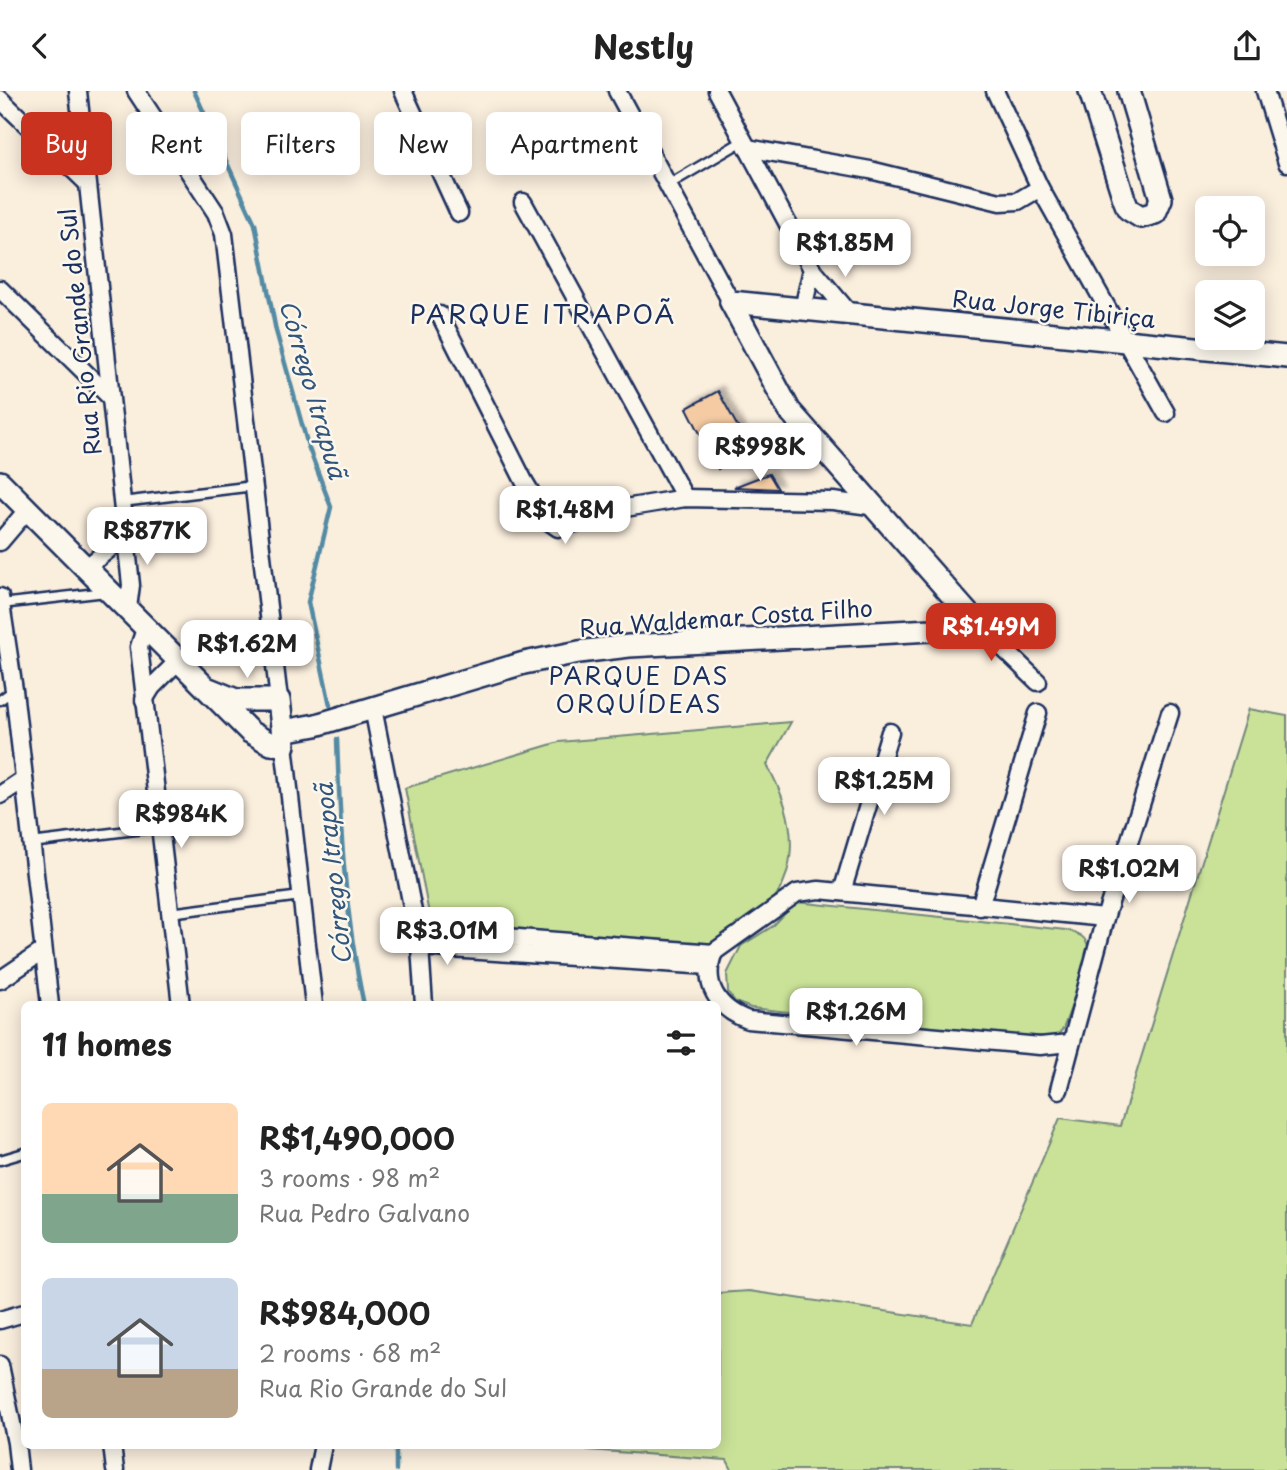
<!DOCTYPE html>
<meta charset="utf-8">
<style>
body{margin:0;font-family:"Playpen Sans",sans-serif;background:#f6f6f6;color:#222;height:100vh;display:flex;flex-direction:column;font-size:26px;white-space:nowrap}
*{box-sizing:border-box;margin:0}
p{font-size:23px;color:#767676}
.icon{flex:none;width:38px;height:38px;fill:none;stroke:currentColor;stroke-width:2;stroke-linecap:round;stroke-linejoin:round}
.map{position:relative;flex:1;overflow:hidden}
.sheet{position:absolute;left:21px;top:910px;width:700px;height:448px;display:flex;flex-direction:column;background:#fff;border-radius:10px;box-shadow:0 4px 18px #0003}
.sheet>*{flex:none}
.guide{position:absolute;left:21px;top:21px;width:700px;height:63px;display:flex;gap:14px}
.tools{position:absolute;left:1195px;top:105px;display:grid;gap:14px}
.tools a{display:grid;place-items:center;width:70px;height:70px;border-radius:10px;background:#fff;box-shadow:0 4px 18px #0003;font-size:35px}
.price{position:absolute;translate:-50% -60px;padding:0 16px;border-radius:14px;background:#fff;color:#222;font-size:23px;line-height:46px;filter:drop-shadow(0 2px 4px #0008)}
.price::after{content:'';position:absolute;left:50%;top:42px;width:21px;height:16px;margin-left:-10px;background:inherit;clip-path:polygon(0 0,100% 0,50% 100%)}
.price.on{background:#c8321e;color:#fff}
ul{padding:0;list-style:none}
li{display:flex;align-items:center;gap:21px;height:175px;padding:0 21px}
li span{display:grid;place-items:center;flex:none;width:196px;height:140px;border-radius:10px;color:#555}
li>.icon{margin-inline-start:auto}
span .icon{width:84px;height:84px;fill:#fffc;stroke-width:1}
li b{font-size:30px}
h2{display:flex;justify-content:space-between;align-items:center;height:84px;padding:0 21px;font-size:30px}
.pill{padding:0 24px;border-radius:10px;background:#fff;box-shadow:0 4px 18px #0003;font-size:24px;line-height:63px}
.pill.on{background:#c8321e;color:#fff}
header{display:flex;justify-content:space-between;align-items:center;height:91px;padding:0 21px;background:#fff;font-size:32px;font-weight:700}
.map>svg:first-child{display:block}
</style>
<header><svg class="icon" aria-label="back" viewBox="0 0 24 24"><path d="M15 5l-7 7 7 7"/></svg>Nestly<svg class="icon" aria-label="share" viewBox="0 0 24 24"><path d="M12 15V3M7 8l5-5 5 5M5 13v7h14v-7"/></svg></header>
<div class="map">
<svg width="1287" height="1379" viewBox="0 0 1287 1379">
<defs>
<filter id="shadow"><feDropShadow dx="4.5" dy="-4.5" stdDeviation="2" flood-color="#0004"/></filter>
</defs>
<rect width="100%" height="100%" fill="#faeedd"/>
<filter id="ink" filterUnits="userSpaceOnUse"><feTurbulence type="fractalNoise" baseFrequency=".0143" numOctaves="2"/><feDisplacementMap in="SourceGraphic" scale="14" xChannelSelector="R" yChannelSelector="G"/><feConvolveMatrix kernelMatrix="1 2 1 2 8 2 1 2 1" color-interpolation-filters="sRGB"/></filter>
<g filter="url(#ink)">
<g fill="#cae298" stroke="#72887b" stroke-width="2">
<path d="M1249,618l38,7v754h-555l-5,-10 -152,-11v-3l143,-1v-152l31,-2 223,33 88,-206 60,8z"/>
<path d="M791,631l-24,43c34,60 38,128 -30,165 -10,6 -26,18 -38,19 -25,1 -53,-5 -79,-7 -57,-5 -114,-9 -170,-14l-21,-14 -24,-126 154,-46z"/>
<path d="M796,811l270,28c16,4 23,9 24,26l-27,73 -7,8 -61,-3 -244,-26 -16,-6 -7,-10 -1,-18 14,-28 32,-20z"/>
</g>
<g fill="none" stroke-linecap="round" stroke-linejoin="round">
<g stroke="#528aa4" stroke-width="4.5">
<path d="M194,0l61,133 21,107 32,115 23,61 -23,95 22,103"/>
<path d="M337,648c3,89 8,178 27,266"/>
<path d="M396,1354v25"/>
</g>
</g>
<g fill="#f4cba3" stroke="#1b2f5e" stroke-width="2" filter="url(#shadow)">
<path d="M718,300l32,58 -32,20 -31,-61z"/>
<path d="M769,383l9,15 -44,-2 26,-10z"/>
</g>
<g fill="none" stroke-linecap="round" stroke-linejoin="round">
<defs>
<g id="lane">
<path d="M668,94l75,-44"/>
<path d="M122,411l132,-16"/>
<path d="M1,513l105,-12"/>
<path d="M0,609l14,-10"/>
<path d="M31,752l129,-16"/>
<path d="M170,822l131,-17"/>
<path d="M0,1069l24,-7"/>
</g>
<g id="street">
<path d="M78,0l53,494 -3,23"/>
<path d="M136,0l80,122 8,21 55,466"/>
<path d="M403,0l56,122"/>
<path d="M617,0l114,211"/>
<path d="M717,0l95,178 38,45"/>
<path d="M995,0l45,97 126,225"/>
<path d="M1265,0l22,72"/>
<path d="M0,8l86,83"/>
<path d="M747,57l123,22 130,32 18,-1 22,-13"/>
<path d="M523,111l162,296"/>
<path d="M0,198l109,107"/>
<path d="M803,218l9,-40"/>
<path d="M440,224l84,166 24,40 10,7 67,-20 60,-10 148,3 37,5"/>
<path d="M0,451l28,-33"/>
<path d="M87,476l21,-17 16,-24"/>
<path d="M0,506l14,93 36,315"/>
<path d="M971,526l67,65"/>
<path d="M146,535l-7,21 42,358"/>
<path d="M144,609l8,-13 28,-28"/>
<path d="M373,617l47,239 4,58"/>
<path d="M284,654l30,260"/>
<path d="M0,704l24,-16"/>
<path d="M842,801l48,-160"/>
<path d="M980,816l58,-194"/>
<path d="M416,839l298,23"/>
<path d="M420,856l289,19"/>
<path d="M0,889l43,-29"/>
<path d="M1070,952l-30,3 -292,-26c-30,-11 -47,-36 -34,-68l83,-59 22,-3 286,28"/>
<path d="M1059,999l46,-172 65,-205"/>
<path d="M0,1229l24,-7"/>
<path d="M0,1274l16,78 3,27"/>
<path d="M112,1354l3,25"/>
<path d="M318,1379l5,-25"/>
</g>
<g id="secondary">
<path d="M1090,0l34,108 4,10 13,8 14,-4 6,-14 -32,-108"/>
<path d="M731,211l556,55"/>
<path d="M0,391l250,250 21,12 13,1 -5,-45h-43l-27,-11"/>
<path d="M283,640l33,-6 208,-62 55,-11 50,-6 303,-16 39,-13 -182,-207 -58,-108"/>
</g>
</defs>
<use href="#lane" stroke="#1b2f5e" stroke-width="13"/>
<use href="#street" stroke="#1b2f5e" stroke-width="21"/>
<use href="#secondary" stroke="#1b2f5e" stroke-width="26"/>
<path stroke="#1b2f5e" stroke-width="2.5" stroke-dasharray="5 5" stroke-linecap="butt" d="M1212,201l1,-9"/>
<use href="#lane" stroke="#fbf7ec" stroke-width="8"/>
<use href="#street" stroke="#fbf7ec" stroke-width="16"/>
<use href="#secondary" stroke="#fbf7ec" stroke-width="21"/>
</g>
</g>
<g text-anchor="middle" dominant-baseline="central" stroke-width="5" stroke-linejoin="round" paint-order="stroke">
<g font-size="23" fill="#1b2f5e" stroke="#fbf7ec">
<text transform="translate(1054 217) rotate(6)">Rua Jorge Tibiriça</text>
<text transform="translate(79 241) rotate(-96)">Rua Rio Grande do Sul</text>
<text transform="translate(726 526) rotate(-4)">Rua Waldemar Costa Filho</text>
</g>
<g font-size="24" font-style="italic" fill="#32557b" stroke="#fbf7ec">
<text transform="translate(314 298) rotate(74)">Córrego Itrapuã</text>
<text transform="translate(332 783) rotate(-96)">Córrego Itrapoã</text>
</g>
<g font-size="24" letter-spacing="2" fill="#1b2f5e" stroke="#fbf7ec">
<text x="639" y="584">PARQUE DAS<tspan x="639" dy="28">ORQUÍDEAS</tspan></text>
</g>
<g font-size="26" letter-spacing="2" fill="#1b2f5e" stroke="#fbf7ec">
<text x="543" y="222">PARQUE ITRAPOÃ</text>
</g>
</g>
</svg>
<div class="tools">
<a><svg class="icon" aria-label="locate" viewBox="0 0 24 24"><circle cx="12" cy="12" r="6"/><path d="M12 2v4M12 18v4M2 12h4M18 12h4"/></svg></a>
<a><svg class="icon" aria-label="layers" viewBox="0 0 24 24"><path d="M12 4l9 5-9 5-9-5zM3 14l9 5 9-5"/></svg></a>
</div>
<b class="price" style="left:845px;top:188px">R$1.85M</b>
<b class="price" style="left:760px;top:392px">R$998K</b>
<b class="price" style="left:565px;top:455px">R$1.48M</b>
<b class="price" style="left:147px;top:476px">R$877K</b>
<b class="price on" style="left:991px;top:572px">R$1.49M</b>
<b class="price" style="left:247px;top:589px">R$1.62M</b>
<b class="price" style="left:884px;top:726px">R$1.25M</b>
<b class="price" style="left:181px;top:759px">R$984K</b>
<b class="price" style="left:1129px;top:814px">R$1.02M</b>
<b class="price" style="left:447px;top:876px">R$3.01M</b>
<b class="price" style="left:856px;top:957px">R$1.26M</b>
<div class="guide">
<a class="pill on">Buy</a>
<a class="pill">Rent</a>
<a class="pill">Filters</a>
<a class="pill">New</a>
<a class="pill">Apartment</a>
</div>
<section class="sheet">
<h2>11 homes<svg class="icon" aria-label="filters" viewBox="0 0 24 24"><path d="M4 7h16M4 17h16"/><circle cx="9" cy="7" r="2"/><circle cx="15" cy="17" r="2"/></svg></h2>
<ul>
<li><span style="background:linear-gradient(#ffd9b3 65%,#7fa58c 0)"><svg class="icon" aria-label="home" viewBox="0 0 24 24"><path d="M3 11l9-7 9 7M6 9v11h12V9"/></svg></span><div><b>R$1,490,000</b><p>3 rooms · 98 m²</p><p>Rua Pedro Galvano</p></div></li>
<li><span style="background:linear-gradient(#c9d6e8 65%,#b9a48a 0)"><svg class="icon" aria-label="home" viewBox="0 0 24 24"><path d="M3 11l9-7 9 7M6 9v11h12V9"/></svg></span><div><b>R$984,000</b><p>2 rooms · 68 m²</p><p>Rua Rio Grande do Sul</p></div></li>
</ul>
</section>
</div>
